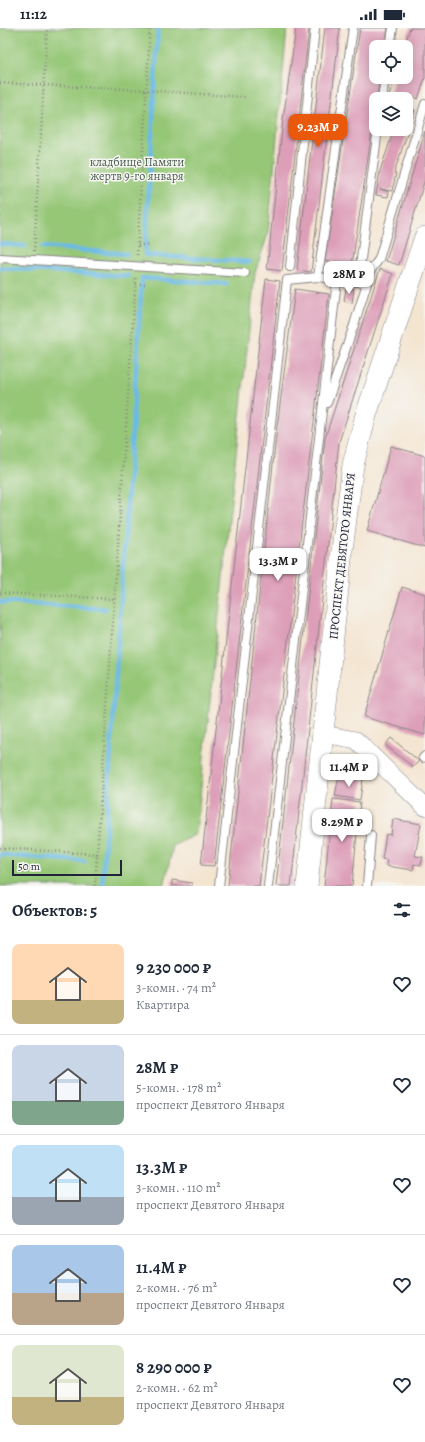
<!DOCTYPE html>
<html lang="ru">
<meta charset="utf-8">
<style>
body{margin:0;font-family:Alegreya,serif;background:#f2f2f3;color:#1f2937;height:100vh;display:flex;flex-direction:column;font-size:15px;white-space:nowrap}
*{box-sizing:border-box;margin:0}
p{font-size:13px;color:#747a83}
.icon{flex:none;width:22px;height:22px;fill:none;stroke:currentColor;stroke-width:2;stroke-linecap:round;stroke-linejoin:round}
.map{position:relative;height:858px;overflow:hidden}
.details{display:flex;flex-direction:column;background:#fff;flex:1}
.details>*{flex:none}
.fabs{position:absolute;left:369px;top:12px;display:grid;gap:8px}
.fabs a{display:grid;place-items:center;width:44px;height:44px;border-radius:8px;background:#fff;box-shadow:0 2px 10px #0003;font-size:20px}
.scale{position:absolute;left:12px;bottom:10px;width:110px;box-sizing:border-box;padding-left:4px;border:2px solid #22223b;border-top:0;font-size:11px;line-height:14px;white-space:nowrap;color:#22223b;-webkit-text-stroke:3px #f6f6f2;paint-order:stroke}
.price{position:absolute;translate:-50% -34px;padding:0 9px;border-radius:8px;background:#fff;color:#222;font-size:13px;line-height:26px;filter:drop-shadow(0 1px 2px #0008)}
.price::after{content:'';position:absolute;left:50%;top:24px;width:12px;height:9px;margin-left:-6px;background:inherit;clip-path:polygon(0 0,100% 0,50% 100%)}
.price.on{background:#ea580c;color:#fff}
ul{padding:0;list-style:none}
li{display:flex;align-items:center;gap:12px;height:100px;padding:0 12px}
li+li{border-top:1px solid #e0e1e3}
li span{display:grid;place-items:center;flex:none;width:112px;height:80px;border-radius:8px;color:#555}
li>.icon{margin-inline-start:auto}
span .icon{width:48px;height:48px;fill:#fffc;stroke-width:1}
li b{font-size:17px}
h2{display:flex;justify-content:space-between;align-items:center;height:48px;padding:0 12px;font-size:17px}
.status{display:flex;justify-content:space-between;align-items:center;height:28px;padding:0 20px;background:#fff;direction:ltr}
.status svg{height:11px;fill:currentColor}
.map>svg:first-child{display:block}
</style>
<div class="status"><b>11:12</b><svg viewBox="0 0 49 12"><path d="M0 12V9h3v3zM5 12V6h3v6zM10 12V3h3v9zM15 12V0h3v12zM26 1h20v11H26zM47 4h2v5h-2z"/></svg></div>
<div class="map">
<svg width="425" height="858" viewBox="0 0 425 858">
<rect width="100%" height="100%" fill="#f6f6f2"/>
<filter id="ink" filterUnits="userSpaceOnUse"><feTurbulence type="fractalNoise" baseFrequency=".025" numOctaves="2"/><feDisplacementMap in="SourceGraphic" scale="8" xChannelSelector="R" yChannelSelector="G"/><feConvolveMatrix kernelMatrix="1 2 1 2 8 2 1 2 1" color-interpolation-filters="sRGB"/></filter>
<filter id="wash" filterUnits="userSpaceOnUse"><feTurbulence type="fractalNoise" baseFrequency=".012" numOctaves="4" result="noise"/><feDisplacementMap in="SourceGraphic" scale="16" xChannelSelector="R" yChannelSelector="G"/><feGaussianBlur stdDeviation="0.9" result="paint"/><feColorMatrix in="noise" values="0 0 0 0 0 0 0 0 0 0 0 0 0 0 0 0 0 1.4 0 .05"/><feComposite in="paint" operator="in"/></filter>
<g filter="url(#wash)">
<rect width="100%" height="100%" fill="#f4e5d1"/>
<path fill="#96c777" stroke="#5c7459" d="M0,0h287l-19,206 -13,39 -59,561 -23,12 -9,40h-164z"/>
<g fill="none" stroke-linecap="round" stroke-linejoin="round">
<g stroke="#6bbae6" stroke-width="4.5">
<path d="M158,0l-13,227 105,7"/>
<path d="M0,216l25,2"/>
<path d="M42,219l85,7"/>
<path d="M0,240l129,8"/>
<path d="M0,574l106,7"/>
<path d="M0,827l85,6"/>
<path d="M102,858l40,-608 85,6"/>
</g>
</g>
<g id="blocks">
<g fill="#dd9eb8">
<path d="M296,0h13l-27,243 -15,-2 16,-149z"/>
<path d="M325,0h15l-29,244 -14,-2z"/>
<path d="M360,0h28l-3,19h-9v30h4l-28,188 -6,-1 -1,10 -16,-3 2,-9 -6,-1z"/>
<path d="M410,0h15v50l-7,21 -12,-4 -1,4h-17l7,-22h11v-30h-2z"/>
<path d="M406,79l9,3 -21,63 2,1 -4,17 -12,-2 9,3 -1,5 -12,-2 4,-24 14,-42h12z"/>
<path d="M425,103v48l-26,86 -13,-4z"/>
<path d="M380,241l13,5 -54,168 -48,444h-15l49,-448z"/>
<path d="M266,251l14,2 -66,585 -13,-1z"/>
<path d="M346,260l8,1 -2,14 -8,-2z"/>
<path d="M295,261l34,5 -70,592h-31l49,-459z"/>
<path d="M391,418l34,10v92l-58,-17z"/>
<path d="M402,559l23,7v141l-61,-18z"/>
<path d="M391,710l28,23 -6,6 -28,-22z"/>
<path d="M339,747l24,4 -3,21 -25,-4z"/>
<path d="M333,771l27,3 -8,84h-28z"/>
<path d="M393,791l28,5 -6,32 8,1 -2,8 -7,-1 -1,6 -27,-4 1,-6 -5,-1 4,-25 5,1z"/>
<path d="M172,852l20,3v3h-20z"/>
</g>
</g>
</g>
<g filter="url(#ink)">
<use href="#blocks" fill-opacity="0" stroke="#8b8486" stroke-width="1"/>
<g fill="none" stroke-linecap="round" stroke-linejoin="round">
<defs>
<g id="service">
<path d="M390,19l3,-19"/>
<path d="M382,71l3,-22"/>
<path d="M0,230l245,15"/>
<path d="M290,239l25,-239"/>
<path d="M318,249l35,-249"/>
<path d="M358,254l20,-153"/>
<path d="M327,375l27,-78 17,-55 8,-11 46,-155"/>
<path d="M423,730l2,-2"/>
<path d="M219,858l68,-606 31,-3 49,6"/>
<path d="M268,858l69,-606"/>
<path d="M367,858l4,-51"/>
</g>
<path id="minor" d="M323,706l33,6 69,67"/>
<path id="tertiary" d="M307,858l35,-336 11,-85 13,-50 59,-178"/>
</defs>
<use href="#service" stroke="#8b8486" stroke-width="10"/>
<use href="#minor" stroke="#8b8486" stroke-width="18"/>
<use href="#tertiary" stroke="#8b8486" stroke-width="22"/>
<g stroke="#8b8486" stroke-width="2.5" stroke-dasharray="1 3" stroke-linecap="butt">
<path d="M0,55l145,7 100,7"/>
<path d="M138,217h10"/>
<path d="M34,223l13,-223"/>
<path d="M137,227l13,-227"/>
<path d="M136,256h9"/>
<path d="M0,565l115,6"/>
<path d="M0,820l97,6"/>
<path d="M95,858l41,-610"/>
</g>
<use href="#service" stroke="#fff" stroke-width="8"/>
<use href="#minor" stroke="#fff" stroke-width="17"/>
<use href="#tertiary" stroke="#fff" stroke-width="21"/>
</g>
</g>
<g text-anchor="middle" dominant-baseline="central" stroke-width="3" stroke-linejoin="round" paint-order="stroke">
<g font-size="12" fill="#4b5c50" stroke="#f6f6f2">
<text x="137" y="134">кладбище Памяти<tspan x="137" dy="14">жертв 9-го января</tspan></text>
</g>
<g font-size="12" fill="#22223b" stroke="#f6f6f2">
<text transform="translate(342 528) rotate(-84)">ПРОСПЕКТ ДЕВЯТОГО ЯНВАРЯ</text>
</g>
</g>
</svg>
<div class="fabs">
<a><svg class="icon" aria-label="locate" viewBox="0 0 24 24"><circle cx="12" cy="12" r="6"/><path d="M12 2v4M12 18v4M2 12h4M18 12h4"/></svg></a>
<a><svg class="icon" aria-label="layers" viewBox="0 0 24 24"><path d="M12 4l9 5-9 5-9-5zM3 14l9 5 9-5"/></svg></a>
</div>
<div class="scale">50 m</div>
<b class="price on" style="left:318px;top:120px">9.23M ₽</b>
<b class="price" style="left:349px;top:267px">28M ₽</b>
<b class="price" style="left:278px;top:554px">13.3M ₽</b>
<b class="price" style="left:349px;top:760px">11.4M ₽</b>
<b class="price" style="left:342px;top:815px">8.29M ₽</b>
</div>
<section class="details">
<h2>Объектов: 5<svg class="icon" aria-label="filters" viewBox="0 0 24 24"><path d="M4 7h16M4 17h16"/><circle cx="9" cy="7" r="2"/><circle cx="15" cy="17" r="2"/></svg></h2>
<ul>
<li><span style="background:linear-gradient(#ffd9b3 70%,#c2b280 0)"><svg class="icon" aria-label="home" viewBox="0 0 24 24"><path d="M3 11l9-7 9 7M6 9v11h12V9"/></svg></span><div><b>9 230 000 ₽</b><p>3-комн. · 74 m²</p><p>Квартира</p></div><svg class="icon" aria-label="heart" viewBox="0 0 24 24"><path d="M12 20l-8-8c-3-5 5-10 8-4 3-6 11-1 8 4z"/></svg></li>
<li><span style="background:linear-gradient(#c9d6e8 70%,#7fa58c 0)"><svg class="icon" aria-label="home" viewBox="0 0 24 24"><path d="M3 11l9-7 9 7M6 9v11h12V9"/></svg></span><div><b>28M ₽</b><p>5-комн. · 178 m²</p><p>проспект Девятого Января</p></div><svg class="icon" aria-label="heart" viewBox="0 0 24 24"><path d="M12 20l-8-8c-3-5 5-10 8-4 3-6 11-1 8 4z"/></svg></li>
<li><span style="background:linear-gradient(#bfe0f5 65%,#9aa5b1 0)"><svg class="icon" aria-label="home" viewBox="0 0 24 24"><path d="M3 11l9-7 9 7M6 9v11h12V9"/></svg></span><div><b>13.3M ₽</b><p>3-комн. · 110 m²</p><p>проспект Девятого Января</p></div><svg class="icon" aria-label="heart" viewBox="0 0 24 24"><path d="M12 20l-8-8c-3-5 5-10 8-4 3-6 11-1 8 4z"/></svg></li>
<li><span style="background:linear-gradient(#a9c7e8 60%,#b9a48a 0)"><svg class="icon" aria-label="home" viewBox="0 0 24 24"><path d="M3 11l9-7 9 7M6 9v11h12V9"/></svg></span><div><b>11.4M ₽</b><p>2-комн. · 76 m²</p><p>проспект Девятого Января</p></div><svg class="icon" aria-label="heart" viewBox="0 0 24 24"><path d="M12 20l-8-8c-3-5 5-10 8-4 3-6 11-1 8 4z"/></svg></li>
<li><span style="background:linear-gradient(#dfe7d0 65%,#c2b280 0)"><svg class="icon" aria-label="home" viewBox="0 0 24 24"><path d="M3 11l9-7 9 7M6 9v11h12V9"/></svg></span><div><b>8 290 000 ₽</b><p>2-комн. · 62 m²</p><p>проспект Девятого Января</p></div><svg class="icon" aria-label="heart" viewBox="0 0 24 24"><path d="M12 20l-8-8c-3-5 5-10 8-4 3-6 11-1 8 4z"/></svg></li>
</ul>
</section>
